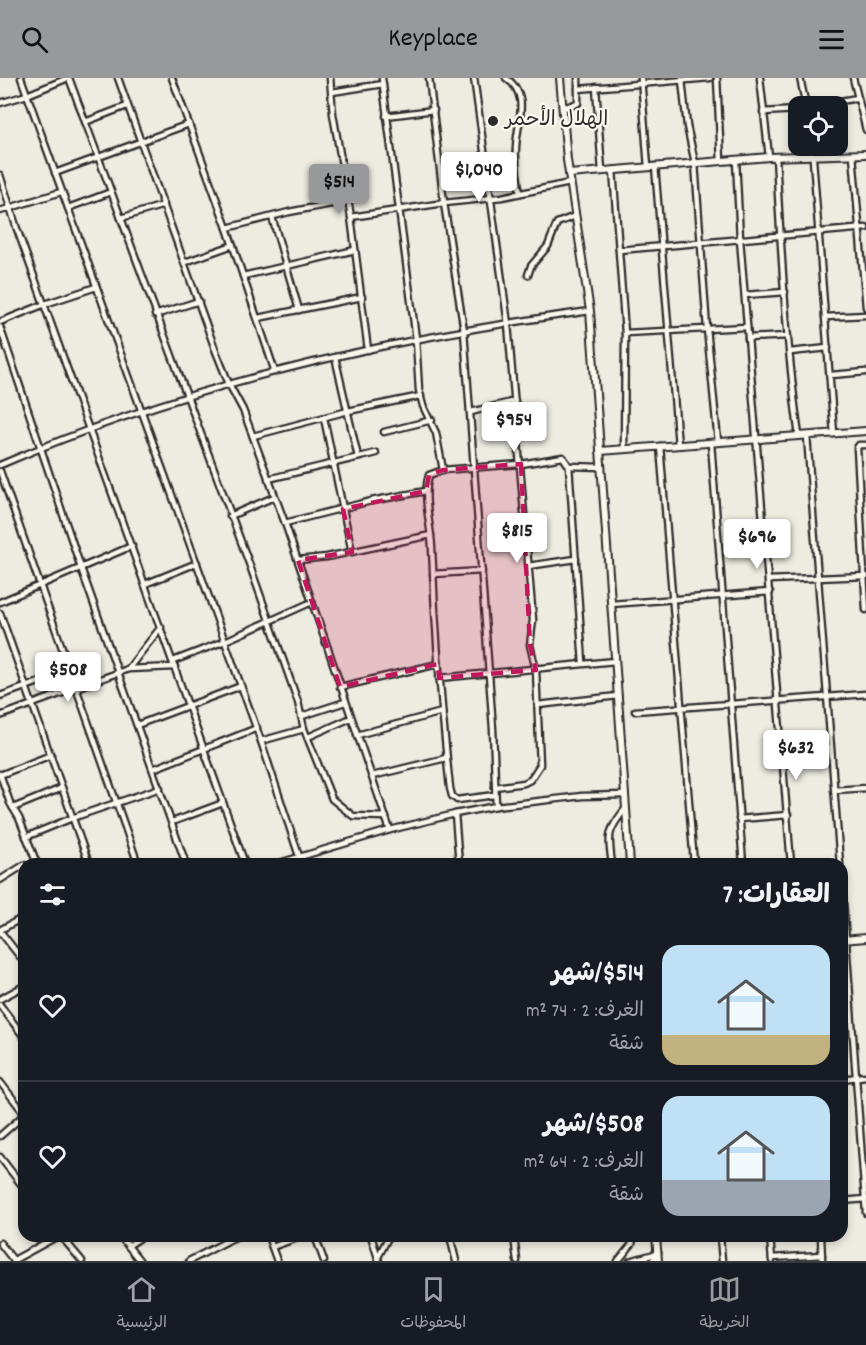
<!DOCTYPE html>
<html lang="ar">
<meta charset="utf-8">
<style>
body{margin:0;font-family:Dekko,"Playpen Sans Arabic",sans-serif;background:#242831;color:#f1f3f6;direction:rtl;height:100vh;display:flex;flex-direction:column;font-size:22px;white-space:nowrap}
*{box-sizing:border-box;margin:0}
p{font-size:20px;color:#9ea1a6}
.icon{flex:none;width:33px;height:33px;fill:none;stroke:currentColor;stroke-width:2;stroke-linecap:round;stroke-linejoin:round}
.map{position:relative;flex:1;overflow:hidden;direction:ltr}
.drawer{position:absolute;left:18px;top:780px;width:830px;height:384px;display:flex;flex-direction:column;background:#171b24;border-radius:18px;box-shadow:0 3px 9px #0003;direction:rtl}
.drawer>*{flex:none}
.controls{position:absolute;left:788px;top:18px;display:grid;gap:12px}
.controls a{display:grid;place-items:center;width:60px;height:60px;border-radius:12px;background:#171b24;box-shadow:0 3px 9px #0003;font-size:30px}
.price{position:absolute;translate:-50% -51px;padding:0 14px;border-radius:6px;background:#fff;color:#222;font-size:20px;line-height:39px;filter:drop-shadow(0 2px 3px #0008)}
.price::after{content:'';position:absolute;left:50%;top:36px;width:18px;height:14px;margin-left:-9px;background:inherit;clip-path:polygon(0 0,100% 0,50% 100%)}
.price.active{background:#98999b;color:#111}
ul{padding:0;list-style:none}
li{display:flex;align-items:center;gap:18px;height:150px;padding:0 18px}
li+li{border-top:2px solid #363941}
li span{display:grid;place-items:center;flex:none;width:168px;height:120px;border-radius:18px;color:#555}
li>.icon{margin-inline-start:auto}
span .icon{width:72px;height:72px;fill:#fffc;stroke-width:1}
li b{font-size:26px}
h2{display:flex;justify-content:space-between;align-items:center;height:72px;padding:0 18px;font-size:26px}
header{display:flex;justify-content:space-between;align-items:center;height:78px;padding:0 18px;background:#98999b;color:#111;font-size:27px;font-weight:600}
.menu{display:flex;justify-content:space-around;align-items:center;height:84px;border-top:2px solid #363941;background:#171b24;font-size:16px;color:#9ea1a6}
.menu a{display:grid;justify-items:center;gap:3px}
.menu .active{color:#98999b}
.map>svg:first-child{display:block}
</style>
<header><svg class="icon" aria-label="menu" viewBox="0 0 24 24"><path d="M4 6h16M4 12h16M4 18h16"/></svg>Keyplace<svg class="icon" aria-label="search" viewBox="0 0 24 24"><circle cx="10" cy="10" r="6"/><path d="M15 15l6 6"/></svg></header>
<div class="map">
<svg width="866" height="1183" viewBox="0 0 866 1183">
<rect width="100%" height="100%" fill="#eeebe0"/>
<filter id="ink" filterUnits="userSpaceOnUse"><feTurbulence type="fractalNoise" baseFrequency=".0167" numOctaves="2"/><feDisplacementMap in="SourceGraphic" scale="12" xChannelSelector="R" yChannelSelector="G"/><feConvolveMatrix kernelMatrix="1 2 1 2 8 2 1 2 1" color-interpolation-filters="sRGB"/></filter>
<g filter="url(#ink)">
<g fill="none" stroke-linecap="round" stroke-linejoin="round">
<defs>
<g id="minor">
<path d="M21,0l240,663 38,115"/>
<path d="M69,0l181,488 48,136 6,27 28,70 21,17 33,1"/>
<path d="M118,0l97,271 14,35 14,26 42,113 105,307"/>
<path d="M172,0l55,150 48,144"/>
<path d="M330,0l3,36 18,103 17,133"/>
<path d="M382,0l34,261 3,51 4,16 13,27 7,37 -14,5c-7,23 2,49 3,73 3,80 9,160 18,240l2,8 5,4 38,-5"/>
<path d="M429,0l15,125 20,128 29,398 3,77"/>
<path d="M474,0l34,246 25,296 -3,25 6,25 4,95 -10,15 -6,3 -29,4"/>
<path d="M506,0c25,17 11,44 10,69 -1,16 1,31 4,46"/>
<path d="M641,0l7,89"/>
<path d="M717,0l4,83"/>
<path d="M760,0l9,79"/>
<path d="M800,0l6,28"/>
<path d="M853,0l13,52"/>
<path d="M682,2l5,46 8,37 12,166 11,113"/>
<path d="M596,9l6,84"/>
<path d="M578,11l132,-11"/>
<path d="M332,14l51,-8"/>
<path d="M834,24l24,-4"/>
<path d="M0,25l27,-8 41,-17"/>
<path d="M563,30l15,-5v-25"/>
<path d="M763,34l35,-2"/>
<path d="M386,38l48,-6"/>
<path d="M85,44l42,-16"/>
<path d="M812,68l13,171"/>
<path d="M853,77l13,152"/>
<path d="M776,79c5,93 10,187 23,279"/>
<path d="M736,82l4,79 51,625"/>
<path d="M655,88l23,279"/>
<path d="M613,92l12,163 -1,116"/>
<path d="M55,95l134,-49"/>
<path d="M0,97l17,54 228,635"/>
<path d="M68,130l43,-16"/>
<path d="M0,133l61,-19"/>
<path d="M272,139l27,93"/>
<path d="M351,139l93,-14 58,-6 68,-14"/>
<path d="M121,140l43,-13"/>
<path d="M227,150l62,-16 58,-11"/>
<path d="M619,172l247,-22"/>
<path d="M185,184l48,-17"/>
<path d="M528,197l3,-9 17,-20 9,-23 18,-7"/>
<path d="M243,198l112,-26"/>
<path d="M745,217l40,-3"/>
<path d="M155,237l44,-14"/>
<path d="M258,240l104,-21"/>
<path d="M0,244l45,-18 51,-17"/>
<path d="M0,249l81,241 105,296"/>
<path d="M625,255l122,-6"/>
<path d="M748,260l40,-2"/>
<path d="M790,274l38,-4"/>
<path d="M335,279l23,100"/>
<path d="M831,297l35,-3"/>
<path d="M471,334l44,-11"/>
<path d="M324,340l28,134"/>
<path d="M384,354l48,-12"/>
<path d="M834,356l-9,-117 41,-2"/>
<path d="M253,358l95,-25 73,-15"/>
<path d="M807,358l33,428"/>
<path d="M711,365l32,421"/>
<path d="M866,367h-7l-2,3 9,162"/>
<path d="M660,368l34,418"/>
<path d="M0,387c187,-81 389,-127 590,-154"/>
<path d="M569,388l32,1"/>
<path d="M443,392l78,-6 42,-7 6,9 14,197"/>
<path d="M0,393l138,393"/>
<path d="M268,401l108,-26"/>
<path d="M230,438l44,-19"/>
<path d="M285,445l86,-22 55,-10"/>
<path d="M298,482l29,-3 104,-22"/>
<path d="M528,488l48,-7"/>
<path d="M433,496l49,-3"/>
<path d="M769,502l97,-4"/>
<path d="M145,506l52,-21"/>
<path d="M0,524l132,-56"/>
<path d="M611,526l159,-12"/>
<path d="M0,535l89,251"/>
<path d="M173,583l52,-20 87,-39"/>
<path d="M128,591l33,-42"/>
<path d="M439,600l176,-17"/>
<path d="M340,609l98,-23"/>
<path d="M0,618l70,-25"/>
<path d="M538,627l80,-9"/>
<path d="M635,633l231,-17"/>
<path d="M0,638l128,-47 47,-2"/>
<path d="M302,638l43,-14"/>
<path d="M137,647l104,-39"/>
<path d="M357,657l85,-23"/>
<path d="M308,659l43,-19"/>
<path d="M261,663l43,-12"/>
<path d="M153,691l104,-41"/>
<path d="M0,696l10,29 9,15 18,46"/>
<path d="M0,697l51,-20"/>
<path d="M372,698l74,-18"/>
<path d="M834,712l32,-2"/>
<path d="M13,730l49,-20"/>
<path d="M455,736l4,50"/>
<path d="M739,741l49,-4"/>
<path d="M172,744l51,-19"/>
<path d="M26,759l46,-19 88,-30"/>
<path d="M276,786l114,-34 65,-16 41,-8 86,-10 43,-1"/>
<path d="M612,786c-4,-29 -5,-33 14,-56"/>
<path d="M0,802l24,-15"/>
<path d="M842,809l24,326"/>
<path d="M0,852l24,-13"/>
<path d="M0,853l24,31"/>
<path d="M0,921l24,-13"/>
<path d="M0,927l24,32"/>
<path d="M842,1001l24,-3"/>
<path d="M0,1004l24,31"/>
<path d="M0,1058l24,-21"/>
<path d="M0,1079l24,31"/>
<path d="M842,1123l24,-2"/>
<path d="M61,1158l21,25"/>
<path d="M120,1158l20,25"/>
<path d="M268,1158l9,25"/>
<path d="M315,1158l9,25"/>
<path d="M371,1158l8,25"/>
<path d="M450,1158l6,25"/>
<path d="M514,1158l3,25"/>
<path d="M720,1158l2,25"/>
<path d="M770,1158l2,25"/>
<path d="M821,1158l1,25"/>
<path d="M0,1165l14,18"/>
<path d="M128,1168l15,-10"/>
<path d="M272,1169l31,-11"/>
<path d="M378,1179l11,-21"/>
<path d="M772,1180l50,-3"/>
<path d="M14,1182l44,-24"/>
<path d="M189,1183l48,-25"/>
<path d="M618,1183l14,-17 2,-8"/>
<path d="M630,1183l28,-8"/>
<path d="M652,1183l6,-8"/>
</g>
<g id="tertiary">
<path d="M560,0l7,82 23,151 40,553"/>
<path d="M569,96l200,-17 97,-3"/>
<path d="M600,373l266,-20"/>
<path d="M842,862l24,-2"/>
<path d="M656,1158l2,25"/>
</g>
</defs>
<use href="#minor" stroke="#2b2b2b" stroke-width="9"/>
<use href="#tertiary" stroke="#2b2b2b" stroke-width="10"/>
<use href="#minor" stroke="#fbf7ec" stroke-width="4.5"/>
<use href="#tertiary" stroke="#fbf7ec" stroke-width="6"/>
</g>
</g>
<path fill="#c2185b" fill-opacity="0.2" stroke="#c2185b" stroke-width="4.5" stroke-dasharray="12 8" stroke-linejoin="round" d="M521,386l9,181 6,25 -97,8 -1,-14 -98,23 -42,-127 54,-8 -9,-43 83,-18 3,-16 14,-5z"/>
<circle fill="#2b2b2b" stroke="#fbf7ec" stroke-width="2" cx="493" cy="43" r="6"/>
<g text-anchor="middle" dominant-baseline="central" stroke-width="4.5" stroke-linejoin="round" paint-order="stroke">
<g font-size="20" fill="#2b2b2b" stroke="#fbf7ec" text-anchor="start">
<text x="505" y="43">الهلال الأحمر</text>
</g>
</g>
</svg>
<div class="controls">
<a><svg class="icon" aria-label="locate" viewBox="0 0 24 24"><circle cx="12" cy="12" r="6"/><path d="M12 2v4M12 18v4M2 12h4M18 12h4"/></svg></a>
</div>
<b class="price" style="left:479px;top:125px">$1,040</b>
<b class="price active" style="left:339px;top:137px">$514</b>
<b class="price" style="left:514px;top:375px">$954</b>
<b class="price" style="left:517px;top:486px">$815</b>
<b class="price" style="left:757px;top:492px">$696</b>
<b class="price" style="left:68px;top:625px">$508</b>
<b class="price" style="left:796px;top:703px">$632</b>
<section class="drawer">
<h2>العقارات: 7<svg class="icon" aria-label="filters" viewBox="0 0 24 24"><path d="M4 7h16M4 17h16"/><circle cx="9" cy="7" r="2"/><circle cx="15" cy="17" r="2"/></svg></h2>
<ul>
<li><span style="background:linear-gradient(#bfe0f5 75%,#c2b280 0)"><svg class="icon" aria-label="home" viewBox="0 0 24 24"><path d="M3 11l9-7 9 7M6 9v11h12V9"/></svg></span><div><b>$514/شهر</b><p>الغرف: 2 · 74 m²</p><p>شقة</p></div><svg class="icon" aria-label="heart" viewBox="0 0 24 24"><path d="M12 20l-8-8c-3-5 5-10 8-4 3-6 11-1 8 4z"/></svg></li>
<li><span style="background:linear-gradient(#bfe0f5 70%,#9aa5b1 0)"><svg class="icon" aria-label="home" viewBox="0 0 24 24"><path d="M3 11l9-7 9 7M6 9v11h12V9"/></svg></span><div><b>$508/شهر</b><p>الغرف: 2 · 64 m²</p><p>شقة</p></div><svg class="icon" aria-label="heart" viewBox="0 0 24 24"><path d="M12 20l-8-8c-3-5 5-10 8-4 3-6 11-1 8 4z"/></svg></li>
</ul>
</section>
</div>
<nav class="menu">
<a class="active"><svg class="icon" aria-label="map" viewBox="0 0 24 24"><path d="M3 6l6-2 6 2 6-2v14l-6 2-6-2-6 2zM9 4v14M15 6v14"/></svg>الخريطة</a>
<a><svg class="icon" aria-label="saved" viewBox="0 0 24 24"><path d="M7 4h10v16l-5-4-5 4z"/></svg>المحفوظات</a>
<a><svg class="icon" aria-label="home" viewBox="0 0 24 24"><path d="M3 11l9-7 9 7M6 9v11h12V9"/></svg>الرئيسية</a>
</nav>
